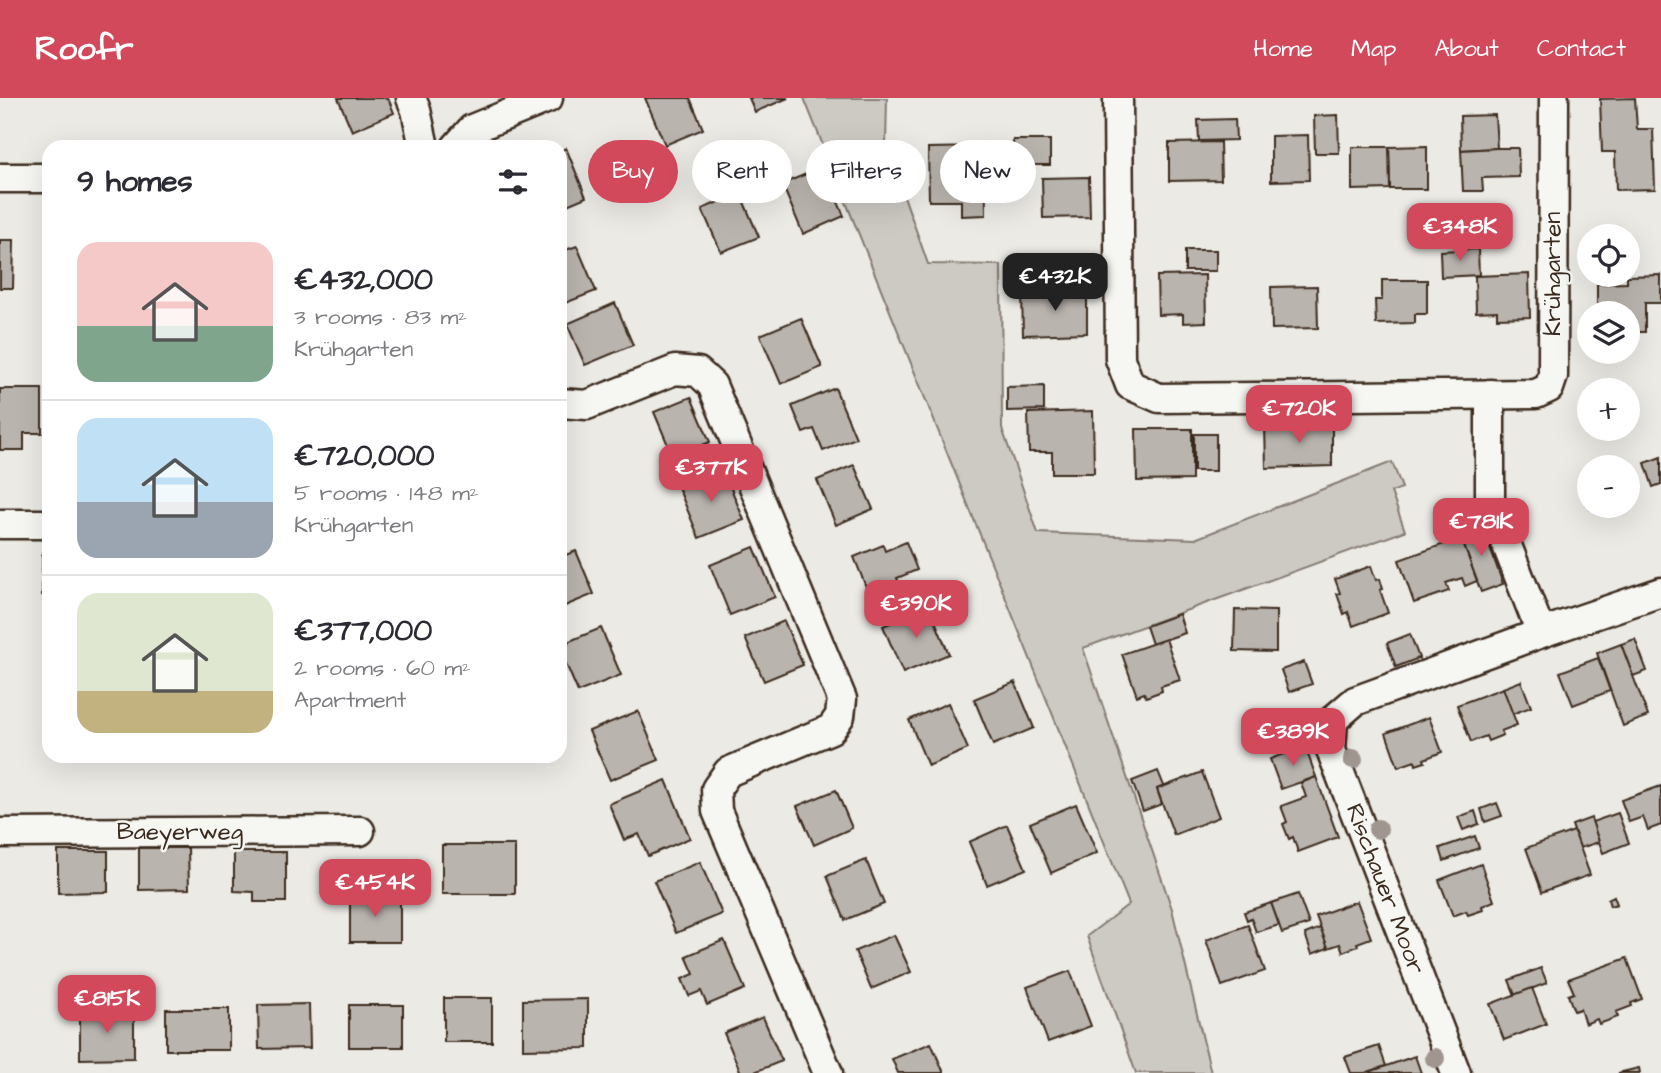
<!DOCTYPE html>
<meta charset="utf-8">
<style>
body{margin:0;font-family:"Architects Daughter",sans-serif;background:#f2f2f3;color:#2b2b33;height:100vh;display:flex;flex-direction:column;font-size:26px;white-space:nowrap}
*{box-sizing:border-box;margin:0}
p{font-size:23px;color:#7c7c81}
.icon{flex:none;width:38px;height:38px;fill:none;stroke:currentColor;stroke-width:2;stroke-linecap:round;stroke-linejoin:round}
.map{position:relative;flex:1;overflow:hidden}
.sheet{position:absolute;left:42px;top:42px;width:525px;height:623px;display:flex;flex-direction:column;background:#fff;border-radius:21px;box-shadow:0 7px 28px #0002}
.sheet>*{flex:none}
.guide{position:absolute;left:588px;top:42px;width:665px;height:63px;display:flex;gap:14px}
.tools{position:absolute;left:1577px;top:126px;display:grid;gap:14px}
.tools a{display:grid;place-items:center;width:63px;height:63px;border-radius:50%;background:#fff;box-shadow:0 7px 28px #0002;font-size:35px}
.price{position:absolute;translate:-50% -60px;padding:0 16px;border-radius:14px;background:#d1495b;color:#fff;font-size:23px;line-height:46px;filter:drop-shadow(0 2px 4px #0008)}
.price::after{content:'';position:absolute;left:50%;top:42px;width:21px;height:16px;margin-left:-10px;background:inherit;clip-path:polygon(0 0,100% 0,50% 100%)}
.price.current{background:#222;color:#fff}
ul{padding:0;list-style:none}
li{display:flex;align-items:center;gap:21px;height:175px;padding:0 35px}
li+li{border-top:2px solid #e1e1e2}
li span{display:grid;place-items:center;flex:none;width:196px;height:140px;border-radius:21px;color:#555}
li>.icon{margin-inline-start:auto}
span .icon{width:84px;height:84px;fill:#fffc;stroke-width:1}
li b{font-size:30px}
h2{display:flex;justify-content:space-between;align-items:center;height:84px;padding:0 35px;font-size:30px}
.pill{padding:0 24px;border-radius:32px;background:#fff;box-shadow:0 7px 28px #0002;font-size:24px;line-height:63px}
.pill.current{background:#d1495b;color:#fff}
header{display:flex;align-items:center;gap:42px;box-sizing:border-box;height:98px;padding:0 35px;background:#d1495b;color:#fff}
header strong{font-size:33px}
nav{display:flex;gap:38px;margin-inline-start:auto;font-size:24px}
.map>svg:first-child{display:block}
</style>
<header>
<strong>Roofr</strong>
<nav><a>Home</a><a>Map</a><a>About</a><a>Contact</a></nav>
</header>
<div class="map">
<svg width="1661" height="975" viewBox="0 0 1661 975">
<rect width="100%" height="100%" fill="#ebeae5"/>
<filter id="ink" filterUnits="userSpaceOnUse"><feTurbulence type="fractalNoise" baseFrequency=".0143" numOctaves="2"/><feDisplacementMap in="SourceGraphic" scale="14" xChannelSelector="R" yChannelSelector="G"/><feConvolveMatrix kernelMatrix="1 2 1 2 8 2 1 2 1" color-interpolation-filters="sRGB"/></filter>
<g filter="url(#ink)">
<path fill="#cdcac4" stroke="#847a71" stroke-width="2" d="M804,0h83l-1,47 42,119 73,1 1,163 36,105 157,6 197,-77 10,26 -11,4 14,39 -322,117 89,261 39,164h-75l-49,-137 42,-32z"/>
<g fill="#bab4ae" stroke="#3b2a1e" stroke-width="2">
<path d="M338,0h50l6,15 -42,18z"/>
<path d="M645,0h45l13,31 -38,16z"/>
<path d="M749,0h39l-33,14z"/>
<path d="M1635,0l2,31h16l2,60 -39,1 -1,-38h-13l-2,-53z"/>
<path d="M1338,17l1,38h-24l-1,-37z"/>
<path d="M1495,17l2,33 -36,2 -1,-34z"/>
<path d="M1235,21l1,21 -37,1 -1,-21z"/>
<path d="M1308,37l1,45 -38,1v-45z"/>
<path d="M1013,42h37v25h-36z"/>
<path d="M1220,44l1,38 -52,1v-38z"/>
<path d="M1427,48v43h-37l-1,-42z"/>
<path d="M985,49l1,68 -25,1v-15h-32l-1,-53z"/>
<path d="M1352,49h37l1,42 -38,1z"/>
<path d="M566,50l20,49 -26,11v-57z"/>
<path d="M1497,50h21l1,29 -37,1 1,13h-20l-2,-41z"/>
<path d="M823,69l21,49 -41,18 -21,-50z"/>
<path d="M1089,79l1,40 -47,1 -1,-40z"/>
<path d="M740,95l19,44 -38,15 -19,-43z"/>
<path d="M0,142h14l-1,48h-13z"/>
<path d="M577,148l19,45 -36,14v-53z"/>
<path d="M1478,151l1,26 -38,2 -1,-26z"/>
<rect x="1185" y="152" width="31" height="21"/>
<path d="M1057,174h31l1,19h-32z"/>
<path d="M1529,176l1,43 -33,1v-7l-21,1 -1,-36z"/>
<path d="M1205,177l1,47 -23,1v-9l-25,1 -1,-39z"/>
<path d="M1661,177v28h-16v29h-17v-19h-31v-29l30,-1v-7z"/>
<path d="M1382,182h45v34h-12v9l-39,1 -1,-24h7z"/>
<path d="M1317,188l1,42 -46,1 -1,-42z"/>
<path d="M1087,194v41l-64,2 -1,-42z"/>
<path d="M615,205l18,42 -48,20 -18,-41z"/>
<path d="M801,220l21,49 -41,17 -21,-49z"/>
<path d="M1044,288v24l-37,1v-24z"/>
<path d="M835,290l21,50 -33,13 -9,-22 -11,4 -11,-27z"/>
<path d="M0,291h42v44h-18v17h-24z"/>
<path d="M691,299l19,45 -37,15 -19,-45z"/>
<path d="M1093,313l1,62h-42v-21h-23l-1,-39z"/>
<path d="M1332,325v43l-66,2 -1,-44z"/>
<path d="M1136,331h56v51l-55,1z"/>
<rect x="1194" y="336" width="22" height="37"/>
<path d="M1661,359v27l-8,3 -8,-24z"/>
<path d="M854,367l19,44 -37,16 -19,-45z"/>
<path d="M723,371l21,51 -45,18 -21,-51z"/>
<path d="M1481,425l22,61 -22,8 -22,-60z"/>
<path d="M1461,440l16,43 -12,5 -3,-8 -16,5 3,8 -35,12 -15,-43z"/>
<path d="M906,444l11,28 -20,8 5,12 -30,12 -18,-45 29,-12 2,6z"/>
<path d="M754,449l21,50 -45,18 -20,-50z"/>
<path d="M576,453l18,43 -34,14v-51z"/>
<rect x="42" y="455" width="7" height="42"/>
<path d="M1371,468l5,14 4,-1 3,10 -3,1 8,23 -35,13 -5,-14 -4,2 -7,-20 3,-1 -5,-14z"/>
<path d="M929,509l20,47 -46,19 -20,-47z"/>
<path d="M1235,512l41,1v41l-42,-1z"/>
<path d="M1179,516l6,19 -33,11 -6,-18z"/>
<path d="M784,523l19,44 -39,16 -19,-43z"/>
<path d="M601,530l20,47 -43,17 -18,-42v-5z"/>
<path d="M1410,536l9,24 -23,9 -9,-24z"/>
<path d="M1166,541l14,41 -19,6 1,5 -16,6 -2,-4 -7,3 -15,-42z"/>
<path d="M1635,541l12,32 -14,5 -12,-32z"/>
<path d="M1621,546l27,72 -25,10 -26,-73z"/>
<path d="M1598,560l12,33 -37,14 -13,-33z"/>
<path d="M1304,564l8,22 -23,8 -8,-22z"/>
<path d="M1521,583l10,26 -19,7 -9,-26z"/>
<path d="M1015,584l19,46 -41,17 -19,-46z"/>
<path d="M1503,590l14,37 -16,6 2,4 -15,6 -2,-5 -15,6 -14,-37z"/>
<path d="M948,605l20,46 -40,17 -19,-46z"/>
<path d="M638,613l21,49 -49,20 -21,-49z"/>
<path d="M1429,619l13,35 -18,7 1,3 -9,3 -1,-4 -17,6 -12,-34z"/>
<path d="M1305,648l11,31 -35,12 -11,-30z"/>
<path d="M1158,673l6,15 -7,3 5,15 -19,7 -11,-30z"/>
<path d="M1202,674l17,45 -45,18 -17,-46z"/>
<path d="M1316,679l22,60 -40,15 -5,-15 -4,2 -6,-15 4,-2 -6,-16 25,-9 -5,-14z"/>
<path d="M666,682l24,58 -42,18 -9,-22 -15,6 -15,-36z"/>
<path d="M1661,688v39l-13,5 -5,-13 -14,5 -8,-22z"/>
<path d="M836,692l16,38 -38,17 -17,-39z"/>
<path d="M1497,705l5,13 -17,6 -4,-13z"/>
<path d="M1076,706l21,49 -46,20 -21,-50z"/>
<path d="M1475,713l4,13 -16,6 -5,-13z"/>
<path d="M1618,715l11,30 -26,10 -11,-31z"/>
<path d="M1591,720l8,24 -19,6 -8,-23z"/>
<path d="M1007,727l19,44 -39,16 -18,-43z"/>
<path d="M1574,733l16,44 -48,17 -16,-44z"/>
<path d="M1475,738l4,12 -35,13 -4,-13z"/>
<rect x="442" y="747" width="73" height="49"/>
<path d="M139,750h49l1,41 -50,1z"/>
<path d="M58,753h50v41l-50,1z"/>
<path d="M234,754h52v50h-32v-10l-20,-1z"/>
<path d="M866,762l18,44 -39,16 -18,-44z"/>
<path d="M700,764l22,52 -46,19 -22,-52z"/>
<path d="M1481,766l13,37 -12,5 1,4 -15,5 -2,-4 -13,5 -14,-36z"/>
<path d="M1298,796l11,30 -27,9 -11,-30z"/>
<path d="M400,797v47h-50v-46z"/>
<path d="M1614,798l3,8 -7,2 -2,-7z"/>
<path d="M1357,803l14,37 -14,5 1,3 -15,6 -3,-8 -12,4 -12,-32z"/>
<path d="M1271,805l8,22 -23,7 -5,-14 -4,2 -3,-8z"/>
<path d="M1248,827l17,46 -43,15 -16,-46z"/>
<path d="M1320,830l8,20 -16,6 -7,-20z"/>
<path d="M894,837l17,37 -40,17 -16,-38z"/>
<path d="M724,842l21,49 -38,16 -6,-14 -12,5 -7,-17 12,-5 -8,-18z"/>
<path d="M1627,860l15,41 -11,4 1,3 -16,6 2,5 -19,7 -2,-5 -12,5 -5,-15 -6,2 -6,-16 6,-2 -6,-14z"/>
<path d="M1541,870l6,15 -32,12 -6,-15z"/>
<path d="M1070,873l21,55 -43,16 -21,-55z"/>
<path d="M1532,890l14,36 -42,16 -14,-36z"/>
<rect x="444" y="900" width="48" height="44"/>
<path d="M588,901v49l-65,1v-49z"/>
<path d="M309,906l1,44 -51,1 -1,-44z"/>
<rect x="349" y="907" width="54" height="42"/>
<rect x="166" y="911" width="63" height="41"/>
<path d="M80,913h54v47l-54,1z"/>
<path d="M763,919l19,44 -30,12h-11l-17,-40z"/>
<path d="M931,945l13,30h-46l-6,-14z"/>
<path d="M1379,948l7,20 -21,7h-14l-6,-16z"/>
<path d="M1415,958l6,17h-51l-1,-1z"/>
<path d="M1639,970l1,5h-22z"/>
</g>
<g fill="none" stroke-linecap="round" stroke-linejoin="round">
<defs>
<g id="street">
<path d="M411,0l5,12 8,37"/>
<path d="M1118,0l2,261 10,26 29,13 377,-4 13,-6 4,-12 1,-278"/>
<path d="M456,49l16,-18 76,-31"/>
<path d="M0,80h49"/>
<path d="M1490,296v108l51,131"/>
<path d="M560,305l27,2 88,-35 23,2 14,13 130,314 -2,17 -9,13 -103,43 -12,17 1,22 111,262"/>
<path d="M0,426h49"/>
<path d="M0,735l360,-2"/>
<path d="M1456,975l-125,-323 2,-30 22,-19 186,-68 120,-41"/>
</g>
</defs>
<use href="#street" stroke="#3b2a1e" stroke-width="33"/>
<use href="#street" stroke="#f6f6f2" stroke-width="28"/>
</g>
<g fill="#9f968f">
<circle cx="1353" cy="661" r="10"/>
<circle cx="1378" cy="731" r="10"/>
<circle cx="1435" cy="960" r="10"/>
</g>
</g>
<g text-anchor="middle" dominant-baseline="central" stroke-width="5" stroke-linejoin="round" paint-order="stroke">
<g font-size="24" fill="#3b2a1e" stroke="#f6f6f2">
<text transform="translate(1553 176) rotate(-90)">Krühgarten</text>
<text x="180" y="734">Baeyerweg</text>
<text transform="translate(1385 791) rotate(69)">Rischauer Moor</text>
</g>
</g>
</svg>
<div class="tools">
<a><svg class="icon" aria-label="locate" viewBox="0 0 24 24"><circle cx="12" cy="12" r="6"/><path d="M12 2v4M12 18v4M2 12h4M18 12h4"/></svg></a>
<a><svg class="icon" aria-label="layers" viewBox="0 0 24 24"><path d="M12 4l9 5-9 5-9-5zM3 14l9 5 9-5"/></svg></a>
<a>+</a>
<a>−</a>
</div>
<b class="price" style="left:1460px;top:165px">€348K</b>
<b class="price current" style="left:1055px;top:215px">€432K</b>
<b class="price" style="left:1299px;top:347px">€720K</b>
<b class="price" style="left:711px;top:406px">€377K</b>
<b class="price" style="left:1481px;top:460px">€781K</b>
<b class="price" style="left:916px;top:542px">€390K</b>
<b class="price" style="left:1293px;top:670px">€389K</b>
<b class="price" style="left:375px;top:821px">€454K</b>
<b class="price" style="left:107px;top:937px">€815K</b>
<div class="guide">
<a class="pill current">Buy</a>
<a class="pill">Rent</a>
<a class="pill">Filters</a>
<a class="pill">New</a>
</div>
<section class="sheet">
<h2>9 homes<svg class="icon" aria-label="filters" viewBox="0 0 24 24"><path d="M4 7h16M4 17h16"/><circle cx="9" cy="7" r="2"/><circle cx="15" cy="17" r="2"/></svg></h2>
<ul>
<li><span style="background:linear-gradient(#f6c9c9 60%,#7fa58c 0)"><svg class="icon" aria-label="home" viewBox="0 0 24 24"><path d="M3 11l9-7 9 7M6 9v11h12V9"/></svg></span><div><b>€432,000</b><p>3 rooms · 83 m²</p><p>Krühgarten</p></div></li>
<li><span style="background:linear-gradient(#bfe0f5 60%,#9aa5b1 0)"><svg class="icon" aria-label="home" viewBox="0 0 24 24"><path d="M3 11l9-7 9 7M6 9v11h12V9"/></svg></span><div><b>€720,000</b><p>5 rooms · 148 m²</p><p>Krühgarten</p></div></li>
<li><span style="background:linear-gradient(#dfe7d0 70%,#c2b280 0)"><svg class="icon" aria-label="home" viewBox="0 0 24 24"><path d="M3 11l9-7 9 7M6 9v11h12V9"/></svg></span><div><b>€377,000</b><p>2 rooms · 60 m²</p><p>Apartment</p></div></li>
</ul>
</section>
</div>
